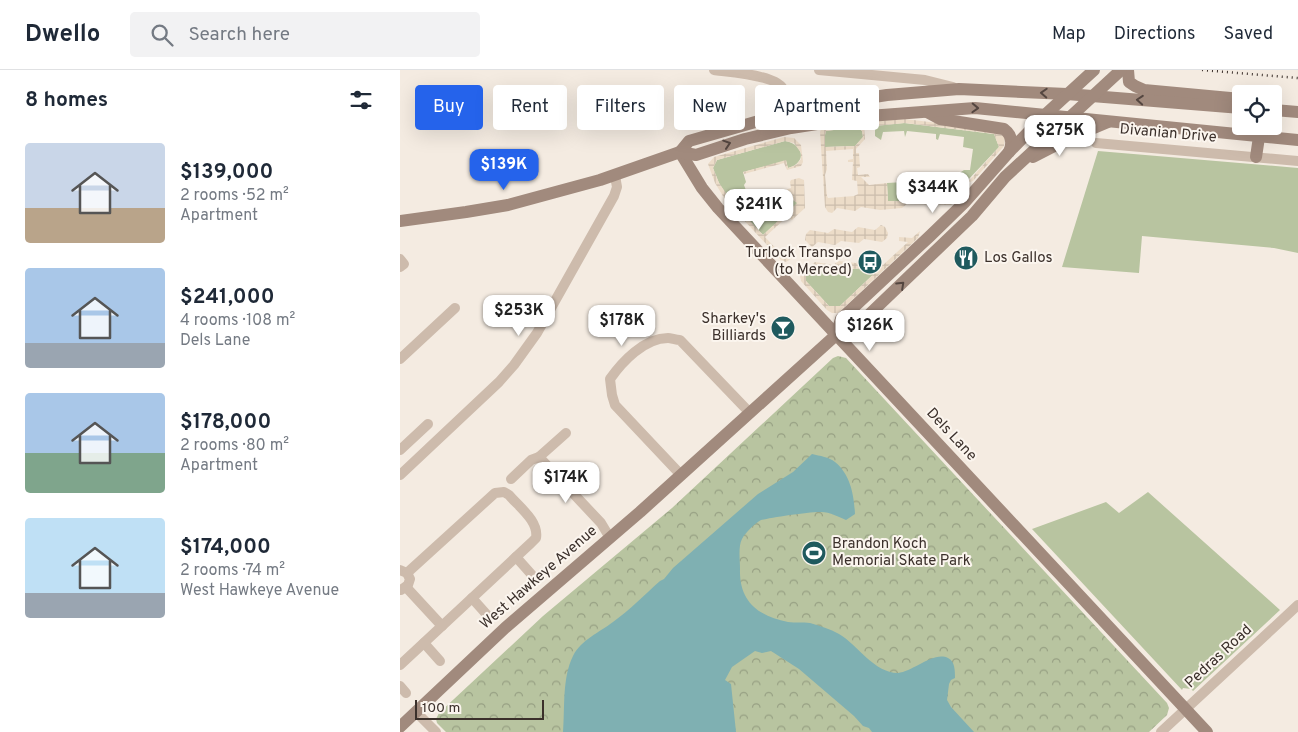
<!DOCTYPE html>
<meta charset="utf-8">
<style>
body{margin:0;font-family:Overpass,sans-serif;background:#f2f2f3;color:#1f2937;height:100vh;display:flex;flex-direction:column;font-size:19px;white-space:nowrap}
*{box-sizing:border-box;margin:0}
p{font-size:16px;color:#747a83}
.icon{flex:none;width:28px;height:28px;fill:none;stroke:currentColor;stroke-width:2;stroke-linecap:round;stroke-linejoin:round}
.map{position:relative;flex:1;overflow:hidden}
.panel{display:flex;flex-direction:column;background:#fff;width:400px}
.panel>*{flex:none}
.banner{position:absolute;left:15px;top:15px;width:475px;height:45px;display:flex;gap:10px}
.tools{position:absolute;left:832px;top:15px;display:grid;gap:10px}
.tools a{display:grid;place-items:center;width:50px;height:50px;border-radius:5px;background:#fff;box-shadow:0 5px 20px #0002;font-size:25px}
.scale{position:absolute;left:15px;bottom:12px;width:129px;box-sizing:border-box;padding-left:5px;border:2px solid #3b302b;border-top:0;font-size:14px;line-height:18px;white-space:nowrap;color:#3b302b;-webkit-text-stroke:4px #fbf5ee;paint-order:stroke}
.price{position:absolute;translate:-50% -42px;padding:0 11px;border-radius:10px;background:#fff;color:#222;font-size:16px;line-height:32px;filter:drop-shadow(0 1px 2px #0008)}
.price::after{content:'';position:absolute;left:50%;top:30px;width:15px;height:11px;margin-left:-8px;background:inherit;clip-path:polygon(0 0,100% 0,50% 100%)}
.price.current{background:#2563eb;color:#fff}
ul{padding:0;list-style:none}
li{display:flex;align-items:center;gap:15px;height:125px;padding:0 25px}
li span{display:grid;place-items:center;flex:none;width:140px;height:100px;border-radius:5px;color:#555}
li>.icon{margin-inline-start:auto}
span .icon{width:60px;height:60px;fill:#fffc;stroke-width:1}
li b{font-size:21px}
h2{display:flex;justify-content:space-between;align-items:center;height:60px;padding:0 25px;font-size:21px}
.pill{padding:0 18px;border-radius:5px;background:#fff;box-shadow:0 5px 20px #0002;font-size:18px;line-height:45px}
.pill.current{background:#2563eb;color:#fff}
header{display:flex;align-items:center;gap:30px;box-sizing:border-box;height:70px;padding:0 25px;background:#fff;border-bottom:1px solid #e0e1e3}
header strong{font-size:24px}
nav{display:flex;gap:28px;margin-inline-start:auto;font-size:18px}
.search{width:350px;height:45px;background:#f2f2f3;display:flex;align-items:center;gap:12px;box-sizing:border-box;padding:0 18px;border-radius:5px;color:#747a83;font-size:19px}
main{display:flex;flex:1;min-height:0}
.map>svg:first-child{display:block}
</style>
<header>
<strong>Dwello</strong>
<div class="search"><svg class="icon" aria-label="search" viewBox="0 0 24 24"><circle cx="10" cy="10" r="6"/><path d="M15 15l6 6"/></svg>Search here</div>
<nav><a>Map</a><a>Directions</a><a>Saved</a></nav>
</header>
<main>
<section class="panel">
<h2>8 homes<svg class="icon" aria-label="filters" viewBox="0 0 24 24"><path d="M4 7h16M4 17h16"/><circle cx="9" cy="7" r="2"/><circle cx="15" cy="17" r="2"/></svg></h2>
<ul>
<li><span style="background:linear-gradient(#c9d6e8 65%,#b9a48a 0)"><svg class="icon" aria-label="home" viewBox="0 0 24 24"><path d="M3 11l9-7 9 7M6 9v11h12V9"/></svg></span><div><b>$139,000</b><p>2 rooms · 52 m²</p><p>Apartment</p></div></li>
<li><span style="background:linear-gradient(#a9c7e8 75%,#9aa5b1 0)"><svg class="icon" aria-label="home" viewBox="0 0 24 24"><path d="M3 11l9-7 9 7M6 9v11h12V9"/></svg></span><div><b>$241,000</b><p>4 rooms · 108 m²</p><p>Dels Lane</p></div></li>
<li><span style="background:linear-gradient(#a9c7e8 60%,#7fa58c 0)"><svg class="icon" aria-label="home" viewBox="0 0 24 24"><path d="M3 11l9-7 9 7M6 9v11h12V9"/></svg></span><div><b>$178,000</b><p>2 rooms · 80 m²</p><p>Apartment</p></div></li>
<li><span style="background:linear-gradient(#bfe0f5 75%,#9aa5b1 0)"><svg class="icon" aria-label="home" viewBox="0 0 24 24"><path d="M3 11l9-7 9 7M6 9v11h12V9"/></svg></span><div><b>$174,000</b><p>2 rooms · 74 m²</p><p>West Hawkeye Avenue</p></div></li>
</ul>
</section>
<div class="map">
<svg width="898" height="662" viewBox="0 0 898 662">
<defs>
<pattern id="park-crowns" width="20" height="18" patternUnits="userSpaceOnUse" patternTransform="scale(1.25)"><rect width="20" height="18" fill="#b8c4a0"/><path d="M2 6a3 3 0 1 1 6 0M12 15a3 3 0 1 1 6 0" fill="none" stroke="#97a083"/></pattern>
<pattern id="plaza-grid" width="8" height="8" patternUnits="userSpaceOnUse" patternTransform="scale(1.25)"><rect width="8" height="8" fill="#ecdcc8"/><path d="M0 4h8M4 0v8" fill="none" stroke="#cbbdac"/></pattern>
</defs>
<rect width="100%" height="100%" fill="#f4ebe1"/>
<g fill="#b8c4a0">
<path d="M504,53l90,11 5,13 -32,34 -5,-5 -1,-4 3,-2h6l3,-21 -10,-2 1,-10 -24,-3 -2,6 -2,-1v-5l-29,-3 -2,6 -1,-6 -21,1 -2,8 -6,-4v-10z"/>
<path d="M457,57l5,4 1,6 -8,9 -30,1v-12l1,-4z"/>
<path d="M385,71c18,3 23,21 3,27l-2,-7 -43,11 3,10 -2,3 3,8 2,1 -20,5 -10,-16 -6,-15 4,-8z"/>
<path d="M698,81l200,17v85l-24,-5 -132,-12 -3,37 -77,-6z"/>
<path d="M507,104l1,8 34,4 2,-8 7,2 10,10 -9,10 -6,2 -58,-1 -1,-18 17,-1v-7z"/>
<path d="M383,123l15,10 -35,32 -32,-34 13,-3 2,4 5,1z"/>
<path d="M479,197l1,1 -40,38h-11l-23,-25v-8l5,-4 12,2z"/>
<path d="M748,422l132,118 -87,81 -2,-2 -8,-1 -1,2 -150,-161 74,-27 13,11z"/>
</g>
<path fill="url(#park-crowns)" d="M438,286l8,2 321,345 2,5 -2,7 -18,17h-703l-9,-9 -1,-4 3,-6 104,-97 129,-108 161,-150z"/>
<g fill="url(#plaza-grid)" fill-rule="evenodd">
<path d="M505,49l91,11 3,1 6,7 -1,8 -31,35 -3,1h-2l31,-35 -5,-13 -89,-11 -30,3 4,-5z"/>
<path d="M460,53l4,4 1,12 -9,10v4h3l1,14 -3,1 1,7 10,-1 2,3h-9l8,8 18,-2 1,18 58,1 6,-2 9,-10v7l-10,8 -44,-1 -5,4 -22,2 -19,-3 -6,4 -18,-3 -5,5 -4,-1 -3,-5 -5,-75 1,-3zM457,57l5,4 1,6 -8,9 -30,1v-12l1,-4zM453,79v10l-5,1v2h5l-1,18 5,1 1,13 -4,2 -26,2 -1,-2 -2,-21 2,-6 -1,-18z"/>
<path d="M384,67l10,1 7,7 2,17 -2,4 -14,4 -3,-7 -40,11 -1,-2 43,-12 2,8 8,-3 5,-6v-6l-7,-10 -9,-2 -68,19 -4,8 6,15 11,16 19,-5 -2,5 4,1 40,-12 -1,-6 1,-2 8,-2 5,2 1,28 -13,12 -4,-4 -23,21 18,19 8,-6 3,1v6l-8,5 -5,-2 -55,-59 -11,-18 -7,-19 6,-7zM383,123l14,10 -34,32 -31,-33 11,-4 3,4 5,1z"/>
<path d="M481,155l4,2 3,6 -1,5 -5,4 -18,-3 -5,4 -18,-2 -6,4 -17,-3 -6,5 -7,-7 1,-6 4,-4 18,3 6,-4 18,3 6,-5 17,3z"/>
<path d="M520,161l-2,7 -80,75h-6l-5,-3 -26,-29 -1,-5 1,-3 14,-11 18,3 6,-4 17,2 6,-4 18,3 3,3 25,-23 -9,-1v-4l13,1zM479,197l1,1 -40,38h-11l-23,-25v-8l5,-4 12,2z"/>
</g>
<path fill="#7fb0b2" d="M412,384c8,2 17,3 23,8 16,13 19,34 20,52l-9,6c-7,-3 -16,-8 -25,-8 -8,-1 -53,6 -60,8 -6,3 -16,13 -19,19 -4,7 -2,21 -2,30 -1,32 18,47 48,53 7,1 15,0 22,1 10,3 20,6 29,11 19,11 35,39 59,39 15,-1 35,-22 50,-15 7,3 7,13 7,20l-4,2 -2,4 -2,16 4,7 23,25h-102l-3,-4 -6,-2 -9,-10 -55,-47 -28,-18 -9,2 -7,-2 -23,16 -7,13 6,4 5,48h-173c2,-24 -1,-54 10,-76 8,-16 27,-24 40,-34 17,-12 31,-27 47,-41l4,-2 9,-11 85,-74 35,-22z"/>
<g fill="none" stroke-linecap="round" stroke-linejoin="round">
<g stroke="#cdbbac" stroke-width="10">
<path d="M314,0c15,2 66,5 70,21 2,7 -2,17 -4,24"/>
<path d="M419,0l106,10 28,7"/>
<path d="M696,73l202,18"/>
<path d="M0,189l4,5 -4,3"/>
<path d="M0,289l55,-51"/>
<path d="M0,380l28,-26"/>
<path d="M139,387l62,66 9,15"/>
<path d="M0,405l99,-93 15,-17 23,-32 77,-137 3,-9 -2,-11"/>
<path d="M281,405l-66,-70 -3,-10 -2,-16c12,-17 34,-41 58,-41 3,0 8,2 12,2l70,73"/>
<path d="M111,409l20,-19 8,-3 27,-24"/>
<path d="M116,487l16,18"/>
<path d="M0,500l7,3 3,6 -2,6 -7,5"/>
<path d="M6,517l36,39"/>
<path d="M72,528l16,18"/>
<path d="M24,573l16,18"/>
<path d="M0,595l131,-122 5,-5c3,-17 -17,-31 -27,-43l-5,-3 -9,1 -88,80"/>
<path d="M0,616l6,7"/>
<path d="M16,642l20,20"/>
<path d="M761,662l137,-127"/>
</g>
<g stroke="#a18a7d" stroke-width="12">
<path d="M728,0l1,12 6,4 9,4 97,9"/>
<path d="M874,40l24,2"/>
<path d="M527,42l13,7 64,10c8,6 9,14 5,23"/>
<path d="M280,82l22,36 16,20 489,524"/>
<path d="M280,82l9,-11 91,-26 43,-10 64,-10 72,-6 108,5 174,14"/>
<path d="M633,87l37,-19 38,-16"/>
<path d="M856,87l3,-20"/>
<path d="M0,151l66,-9 42,-7 92,-25 80,-28 16,3 49,-16 46,-11 78,-12 106,-8 323,32"/>
<path d="M436,265l5,-16 89,-83 34,-33 45,-51 37,-38 48,-44"/>
<path d="M0,657l105,-99 135,-116 196,-177 16,-4 120,-115 33,-39 116,-107"/>
</g>
<path stroke="#3b302b" stroke-width="2.5" stroke-dasharray="1 4" stroke-linecap="butt" d="M802,0l96,8"/>
</g>
<defs><path id="oneway-chevron" d="M-2-3.5L2.5 0L-2 3.5" fill="none" stroke-width="1.6" stroke-linecap="round" stroke-linejoin="round" transform="scale(1.25)"/></defs>
<g stroke="#544640">
<use href="#oneway-chevron" transform="translate(644 23) rotate(-177)"/>
<use href="#oneway-chevron" transform="translate(740 30) rotate(-176)"/>
<use href="#oneway-chevron" transform="translate(575 38) rotate(2)"/>
<use href="#oneway-chevron" transform="translate(327 74) rotate(-18)"/>
<use href="#oneway-chevron" transform="translate(501 215) rotate(-43)"/>
</g>
<defs>
<symbol id="restaurant-disc" viewBox="-11 -11 22 22"><circle r="9.5" fill="#1f5a5e" stroke="#fbf5ee"/><path d="M-5-6h1v4h1v-4h1v4h1v-4h1v5L-1.5 .5V6h-2V.5L-5-1ZM5-6V6H3V1.5H1.5Q1.5-4 5-6Z" fill="#fff"/></symbol>
<symbol id="bus-disc" viewBox="-11 -11 22 22"><circle r="9.5" fill="#1f5a5e" stroke="#fbf5ee"/><path d="M-5-6H5V4H4V6H2V4H-2V6H-4V4H-5ZM-3.5-4V0h7V-4ZM-3.5 1.2v1.5H-2V1.2ZM2 1.2v1.5H3.5V1.2Z" fill="#fff"/></symbol>
<symbol id="bar-disc" viewBox="-11 -11 22 22"><circle r="9.5" fill="#1f5a5e" stroke="#fbf5ee"/><path d="M-6-5H6L.8 .8V4.5H3.5V6h-7V4.5H-.8V.8Z" fill="#fff"/></symbol>
<symbol id="stadium-disc" viewBox="-11 -11 22 22"><circle r="9.5" fill="#1f5a5e" stroke="#fbf5ee"/><path d="M0-5a6.5 5 0 1 0 0 10a6.5 5 0 1 0 0-10ZM-3.5-1.8h7v3.6h-7Z" fill="#fff"/></symbol>
</defs>
<g fill-rule="evenodd">
<use href="#restaurant-disc" x="552" y="174" width="28" height="28"/>
<use href="#bus-disc" x="456" y="178" width="28" height="28"/>
<use href="#bar-disc" x="369" y="244" width="28" height="28"/>
<use href="#stadium-disc" x="400" y="469" width="28" height="28"/>
</g>
<g text-anchor="middle" dominant-baseline="central" stroke-width="4" stroke-linejoin="round" paint-order="stroke">
<g font-size="15" fill="#3b302b" stroke="#fbf5ee">
<text transform="translate(768 64) rotate(5)">Divanian Drive</text>
<text transform="translate(551 365) rotate(47)">Dels Lane</text>
<text transform="translate(139 508) rotate(-41)">West Hawkeye Avenue</text>
<text transform="translate(819 587) rotate(-43)">Pedras Road</text>
</g>
<g font-size="15" fill="#3b302b" stroke="#fbf5ee" text-anchor="end">
<text x="452" y="183">Turlock Transpo<tspan x="452" dy="17">(to Merced)</tspan></text>
<text x="584" y="188" text-anchor="start">Los Gallos</text>
<text x="366" y="249">Sharkey's<tspan x="366" dy="17">Billiards</tspan></text>
<text x="432" y="474" text-anchor="start">Brandon Koch<tspan x="432" dy="17">Memorial Skate Park</tspan></text>
</g>
</g>
</svg>
<div class="tools">
<a><svg class="icon" aria-label="locate" viewBox="0 0 24 24"><circle cx="12" cy="12" r="6"/><path d="M12 2v4M12 18v4M2 12h4M18 12h4"/></svg></a>
</div>
<div class="scale">100 m</div>
<b class="price" style="left:660px;top:87px">$275K</b>
<b class="price current" style="left:104px;top:121px">$139K</b>
<b class="price" style="left:533px;top:144px">$344K</b>
<b class="price" style="left:359px;top:161px">$241K</b>
<b class="price" style="left:119px;top:267px">$253K</b>
<b class="price" style="left:222px;top:277px">$178K</b>
<b class="price" style="left:470px;top:282px">$126K</b>
<b class="price" style="left:166px;top:434px">$174K</b>
<div class="banner">
<a class="pill current">Buy</a>
<a class="pill">Rent</a>
<a class="pill">Filters</a>
<a class="pill">New</a>
<a class="pill">Apartment</a>
</div>
</div>
</main>
